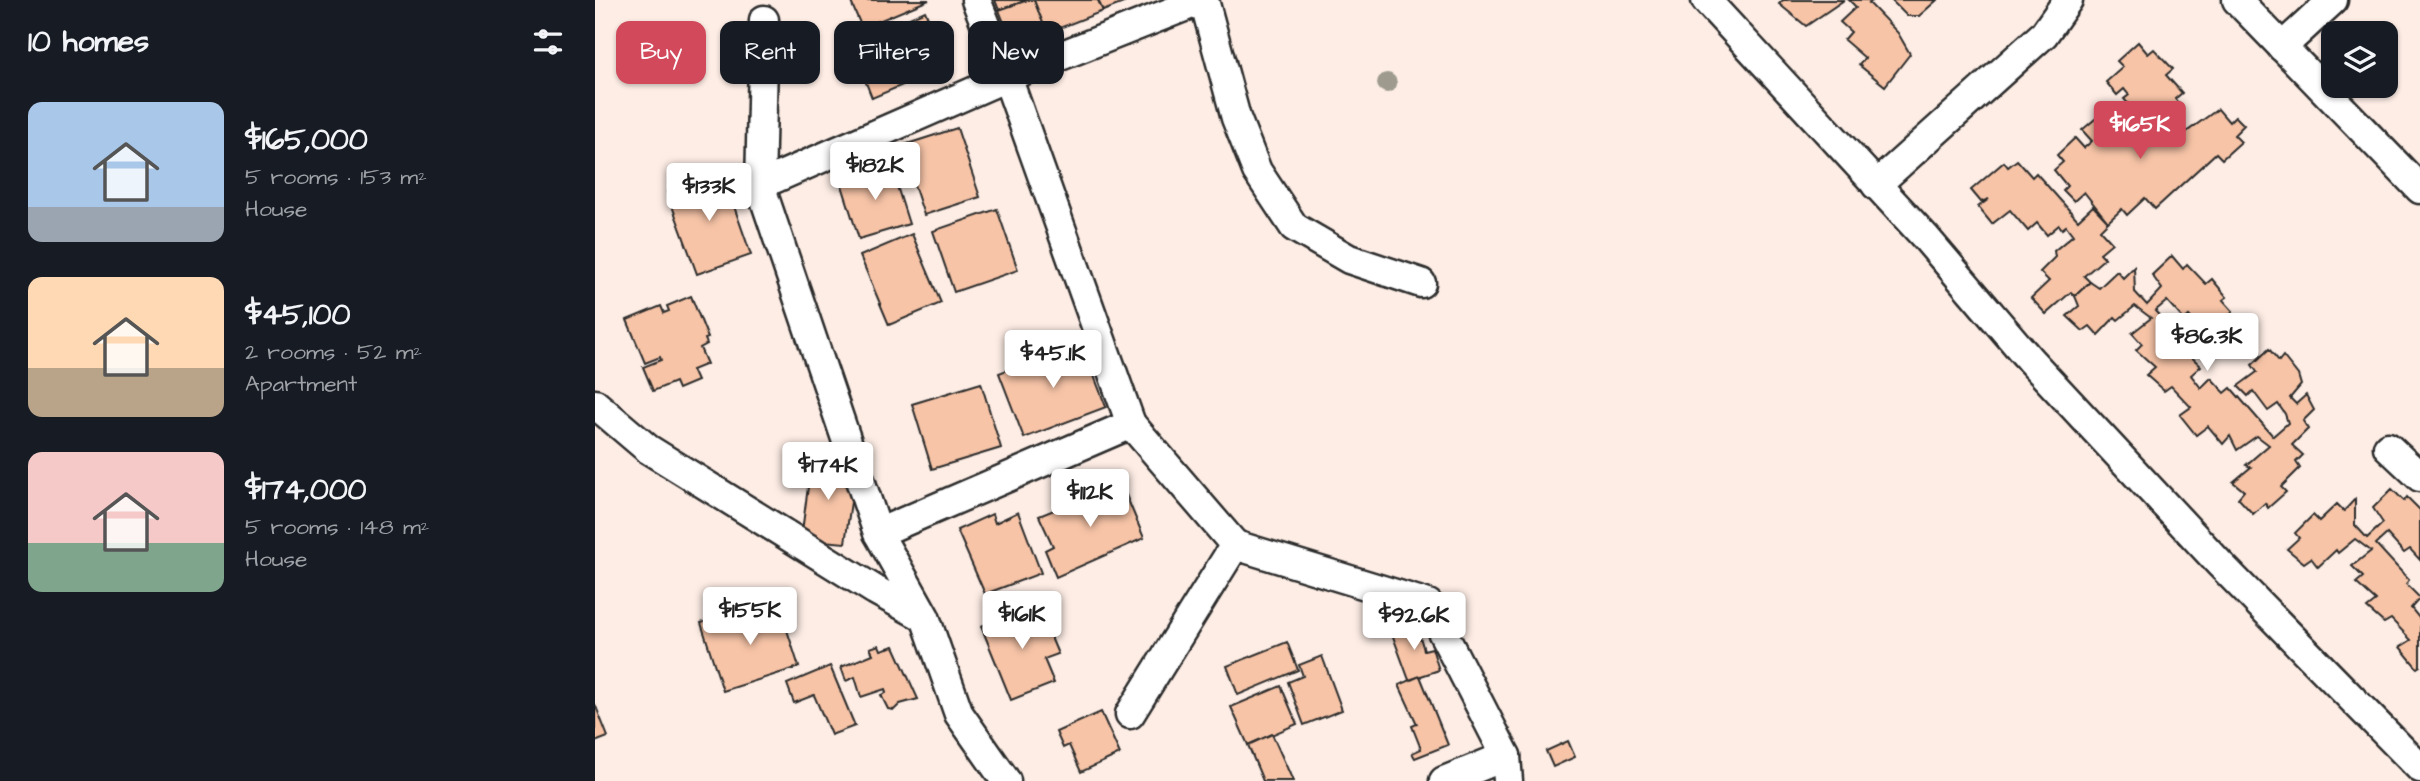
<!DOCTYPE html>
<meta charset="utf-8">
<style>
body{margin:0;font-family:"Architects Daughter",sans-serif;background:#20242c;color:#f1f3f6;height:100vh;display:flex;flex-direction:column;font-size:26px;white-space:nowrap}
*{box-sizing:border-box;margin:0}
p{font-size:23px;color:#9ea1a6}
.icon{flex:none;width:38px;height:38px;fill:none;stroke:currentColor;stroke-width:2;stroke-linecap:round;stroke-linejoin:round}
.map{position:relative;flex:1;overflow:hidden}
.side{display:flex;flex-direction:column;background:#171b24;width:595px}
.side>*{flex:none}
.guide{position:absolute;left:21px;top:21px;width:665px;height:63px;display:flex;gap:14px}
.controls{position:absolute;left:1726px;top:21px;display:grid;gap:14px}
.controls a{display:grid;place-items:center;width:77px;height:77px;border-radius:14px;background:#171b24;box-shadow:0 2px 5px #0004;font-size:35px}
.price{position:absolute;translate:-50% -60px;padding:0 16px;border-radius:7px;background:#fff;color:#222;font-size:23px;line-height:46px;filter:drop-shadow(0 2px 4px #0008)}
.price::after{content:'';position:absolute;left:50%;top:42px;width:21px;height:16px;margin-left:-10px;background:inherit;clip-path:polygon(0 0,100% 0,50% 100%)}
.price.selected{background:#d1495b;color:#fff}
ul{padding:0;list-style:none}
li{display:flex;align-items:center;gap:21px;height:175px;padding:0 28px}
li span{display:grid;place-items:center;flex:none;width:196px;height:140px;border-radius:14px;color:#555}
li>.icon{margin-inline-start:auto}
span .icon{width:84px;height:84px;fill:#fffc;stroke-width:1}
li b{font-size:30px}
h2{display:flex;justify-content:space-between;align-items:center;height:84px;padding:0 28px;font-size:30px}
.pill{padding:0 24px;border-radius:14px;background:#171b24;box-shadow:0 2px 5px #0004;font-size:24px;line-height:63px}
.pill.selected{background:#d1495b;color:#fff}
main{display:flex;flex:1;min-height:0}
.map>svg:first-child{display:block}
</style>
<main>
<section class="side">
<h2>10 homes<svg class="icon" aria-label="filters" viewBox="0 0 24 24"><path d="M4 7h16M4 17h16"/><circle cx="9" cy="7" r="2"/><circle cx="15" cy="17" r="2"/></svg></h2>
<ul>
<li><span style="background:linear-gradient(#a9c7e8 75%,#9aa5b1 0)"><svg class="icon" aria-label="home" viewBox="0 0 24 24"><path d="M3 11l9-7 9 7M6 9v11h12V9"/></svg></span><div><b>$165,000</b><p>5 rooms · 153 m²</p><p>House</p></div></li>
<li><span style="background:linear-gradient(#ffd9b3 65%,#b9a48a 0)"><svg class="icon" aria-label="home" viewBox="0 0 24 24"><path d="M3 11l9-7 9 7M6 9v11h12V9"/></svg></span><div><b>$45,100</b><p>2 rooms · 52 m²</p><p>Apartment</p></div></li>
<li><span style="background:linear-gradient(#f6c9c9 65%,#7fa58c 0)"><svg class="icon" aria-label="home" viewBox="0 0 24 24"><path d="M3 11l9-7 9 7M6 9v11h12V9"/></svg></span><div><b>$174,000</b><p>5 rooms · 148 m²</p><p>House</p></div></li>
</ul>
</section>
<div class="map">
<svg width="1825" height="781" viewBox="0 0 1825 781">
<rect width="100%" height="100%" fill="#fdede5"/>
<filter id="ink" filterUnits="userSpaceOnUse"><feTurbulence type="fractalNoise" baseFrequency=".0143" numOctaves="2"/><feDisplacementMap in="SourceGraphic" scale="14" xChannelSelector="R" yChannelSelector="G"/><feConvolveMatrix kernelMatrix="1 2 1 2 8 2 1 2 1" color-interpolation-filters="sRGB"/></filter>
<g filter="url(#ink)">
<g fill="#f7c4a7" stroke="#2b2b2b" stroke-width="2">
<path d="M255,0h79l-67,28z"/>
<path d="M400,0h33l-29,10z"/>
<path d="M433,0h6l13,33 -33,15 -15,-38z"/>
<path d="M439,0h64l5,11 -56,22z"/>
<path d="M503,0h33l-28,11z"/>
<path d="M1188,0h61l-38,26 -27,-22z"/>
<path d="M1254,0h25l-5,3 29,30 12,21 -25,32 -26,-21 6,-7 -21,-18 7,-8 -11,-10 16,-15z"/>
<path d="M1296,0h46l-18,16h-12z"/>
<path d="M330,11l23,55 -76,32 -14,-36 19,-7 -3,-10 17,-6 -4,-11z"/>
<path d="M1543,42l10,12 6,-5 19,20 -7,6 16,18 -7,6 8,10 -11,9 -5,-6 -9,9 -9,-9 -8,7 -17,-20 5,-4 -5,-6 -7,6 -11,-13 17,-15 -6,-6z"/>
<path d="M1521,109l16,18 4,-4 17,20 9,-8 6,6 11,-10 3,4 36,-26 11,13 6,-6 9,9 -10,10 7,7 -19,17 -6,-6 -61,56 -10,-11 -18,17 -5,-6 -14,13 -24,-30 -10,9 -11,-11 4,-4 -13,-16 9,-8 -6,-7 18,-17 9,10 8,-7 -10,-11 19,-16 5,4z"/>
<path d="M362,128l23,69 -56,18 -23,-69z"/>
<path d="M1422,160l15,17 4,-4 42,47 15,-14 15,16 -8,8 12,13 -12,10 5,5 -21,18 6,6 -15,14 -4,-4 -25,22 -15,-16 18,-17 -9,-9 15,-15 -1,-6 19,-16 -7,-9 -4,3 -3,-4 -12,10 -10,-12 -9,8 -18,-21 -18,14 -14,-17 11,-8 -8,3 -10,-12 33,-28 4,5z"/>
<path d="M295,164l19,60 -50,15 -19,-60z"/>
<path d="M127,172l29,83 -54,19 -30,-82z"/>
<path d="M402,209l21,61 -64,22 -21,-61z"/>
<path d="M317,234l29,69 -52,22 -29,-69z"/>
<path d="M1577,256l11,13 4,-5 19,20 6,-5 15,18 -4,3 10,11 -6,7 4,2 -9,9 -12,-6 -8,8 -13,-15 -5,4 -17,-19 -12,10 34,36 -4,4 16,15 -10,9 10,13 10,-10 14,15 6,-5 42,48 15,-13 -3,-9 -7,-10 -10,7 -15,-20 -5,5 -10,-10 19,-14 -5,-7 17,-16 10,12 4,-5 15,19 3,10 -11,13 6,6 10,-9 8,15 -11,11 5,8 -16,16 11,10 -7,7 4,6 -19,19 5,5 -18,16 -3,-5 -12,11 -15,-16 6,-7 -11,-9 18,-15 -5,-2 23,-20 -12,-9 -20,14 -7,-14 -7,8 -15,-18 -12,9 -16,-20 11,-8 -20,-21 -7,5 -18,-16 9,-8 -19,-17 6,-6 -10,-11 19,-15 -16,-12 -17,14 -3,-3 -17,18 -8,-9 -7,5 -16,-15 12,-10 -4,-10 15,-14 9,6 18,-17 6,7 11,-11 1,25 12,13 15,-16 -10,-14z"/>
<path d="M96,296l17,42 -3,1 2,5 -7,4 7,16 -15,6 5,11 -19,8 -3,-7 -22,9 -10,-24 18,-7 -1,-3 -15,6 -18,-43 34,-14 3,7 5,-2 -2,-5z"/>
<path d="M486,342l25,65 -82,31 -25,-65z"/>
<path d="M386,383l20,65 -69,21 -20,-65z"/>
<path d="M217,457l44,11 -11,75 -44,-4z"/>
<path d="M526,483l23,55 -88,39 -11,-27 8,-4 -14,-30z"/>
<path d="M1797,489l12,12 3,-4 13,13v50l-10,-11 -6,4 -17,-19 -11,10 33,36 -3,4 14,14 -9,10 9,11v47l-3,2 -17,-21 11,-7 -20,-21 -7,4 -17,-15 9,-7 -20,-18 7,-6 -11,-11 19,-15 -16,-12 -17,14 -2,-3 -18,17 -7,-9 -7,5 -17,-14 12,-11 -4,-5 18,-18 6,6 18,-17 7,7 11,-12v26l12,13 16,-15 -10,-15z"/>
<path d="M423,512l23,61 -56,21 -28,-64 35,-16 3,9z"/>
<path d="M181,596l23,71 -76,24 -22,-68 31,-9 2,6 40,-13 -4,-10z"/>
<path d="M442,604l21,50 -14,5 10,24 -43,17 -30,-74z"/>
<path d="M820,621l9,29 8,-2 7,22 -30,10 -18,-49z"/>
<path d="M692,642l11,28 -60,25 -11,-29z"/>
<path d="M284,645l2,5 13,-4 24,53 -18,5 -6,6 -6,-1 -7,-14 5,-2 -1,-4 -24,8 -6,-20 -9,4 -5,-14 32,-13 -3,-6z"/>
<path d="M727,656l20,54 -38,15 -16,-43 15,-6 -4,-11z"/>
<path d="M235,666l25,60 -24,9 -17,-40 -20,8 -7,-19z"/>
<path d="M825,676l28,69 -33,13 -3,-5 9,-4 -9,-23 5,-2 -18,-39z"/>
<path d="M686,686l16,38 -49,21 -17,-38z"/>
<path d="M0,704l13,33 -13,5z"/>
<path d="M506,712l19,42 -39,18 -12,-27 -6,3 -7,-16z"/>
<path d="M677,734l21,47h-30l-15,-36z"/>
<path d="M973,741l7,16 -22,10 -7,-16z"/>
</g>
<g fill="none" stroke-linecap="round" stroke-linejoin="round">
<defs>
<g id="minor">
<path d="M381,0l31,77 124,347"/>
<path d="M609,0l32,118 21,53 37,56 55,32 72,24"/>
<path d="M1111,0l220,238 104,122 190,204 200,204"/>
<path d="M1642,0l183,189"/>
<path d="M169,20l-4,165 118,348 47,84 34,97 47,67"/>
<path d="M1687,47l51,-47"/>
<path d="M165,185l247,-108 195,-77"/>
<path d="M1281,185l168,-151 24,-34"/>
<path d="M0,404l53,45 227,141 49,27"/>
<path d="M1793,447l32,30"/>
<path d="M283,533l253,-109 104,121 -105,169"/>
<path d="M640,545l193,59 78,152 2,25"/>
<path d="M849,781l62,-25"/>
</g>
</defs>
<use href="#minor" stroke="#2b2b2b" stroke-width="33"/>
<use href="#minor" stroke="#fff" stroke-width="28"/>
</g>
<circle fill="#9e9b8e" cx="792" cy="83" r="10"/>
</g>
</svg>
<div class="controls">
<a><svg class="icon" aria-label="layers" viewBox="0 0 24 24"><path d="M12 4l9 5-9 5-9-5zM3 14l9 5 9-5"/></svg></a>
</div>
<b class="price selected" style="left:1545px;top:161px">$165K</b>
<b class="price" style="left:280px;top:202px">$182K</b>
<b class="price" style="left:114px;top:223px">$133K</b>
<b class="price" style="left:1612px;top:373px">$86.3K</b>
<b class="price" style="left:458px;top:390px">$45.1K</b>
<b class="price" style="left:233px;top:502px">$174K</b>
<b class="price" style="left:495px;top:529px">$112K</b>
<b class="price" style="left:155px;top:647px">$155K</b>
<b class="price" style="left:427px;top:651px">$161K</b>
<b class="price" style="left:819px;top:652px">$92.6K</b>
<div class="guide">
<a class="pill selected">Buy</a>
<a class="pill">Rent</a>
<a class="pill">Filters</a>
<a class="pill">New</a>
</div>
</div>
</main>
